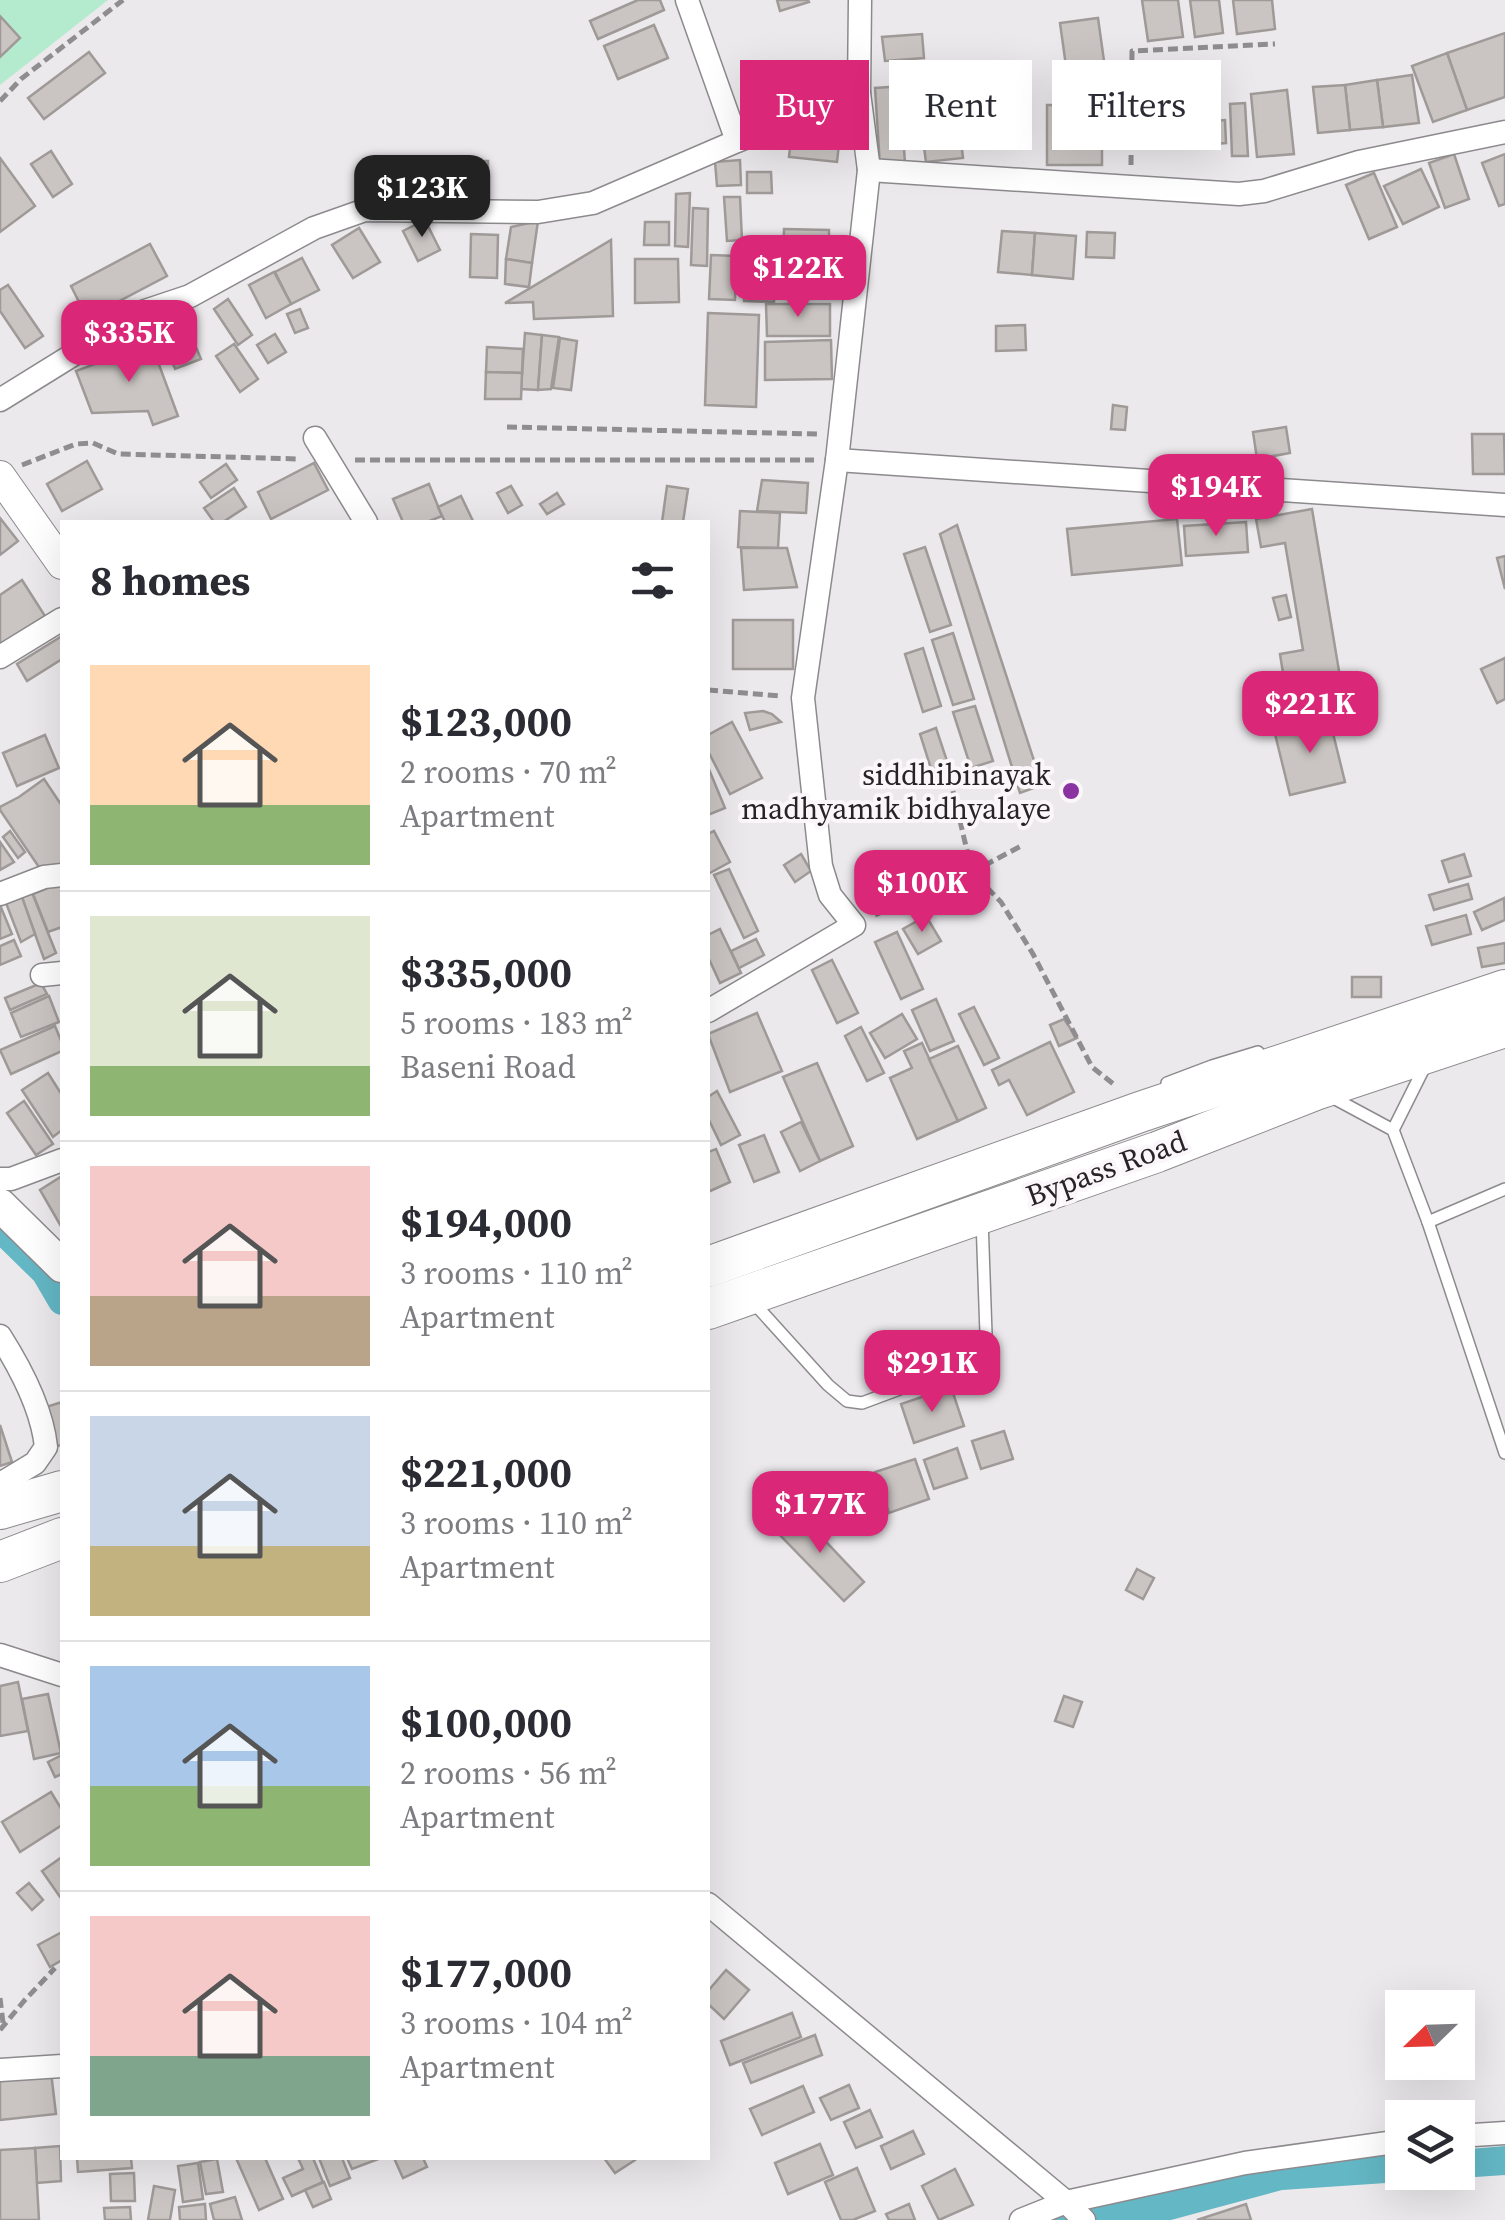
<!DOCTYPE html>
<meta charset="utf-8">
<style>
body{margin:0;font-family:"Source Serif 4",serif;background:#f2f2f3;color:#2b2b33;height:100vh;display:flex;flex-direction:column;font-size:38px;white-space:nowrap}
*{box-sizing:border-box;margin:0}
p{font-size:32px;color:#7c7c81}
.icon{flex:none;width:55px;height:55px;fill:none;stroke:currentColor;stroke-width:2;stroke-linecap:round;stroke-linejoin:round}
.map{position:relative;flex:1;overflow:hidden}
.panel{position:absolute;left:60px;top:520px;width:650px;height:1640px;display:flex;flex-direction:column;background:#fff;border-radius:0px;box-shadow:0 10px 40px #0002}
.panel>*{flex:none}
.banner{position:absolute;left:740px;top:60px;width:615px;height:90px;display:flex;gap:20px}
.needle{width:65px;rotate:247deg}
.fabs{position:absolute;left:1385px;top:1990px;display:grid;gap:20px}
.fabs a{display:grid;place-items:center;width:90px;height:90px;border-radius:0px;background:#fff;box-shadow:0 10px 40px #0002;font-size:50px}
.price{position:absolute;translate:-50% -85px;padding:0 22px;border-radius:20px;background:#db2777;color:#fff;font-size:32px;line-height:65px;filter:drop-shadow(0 2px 5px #0008)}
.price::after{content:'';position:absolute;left:50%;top:60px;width:30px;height:22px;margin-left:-15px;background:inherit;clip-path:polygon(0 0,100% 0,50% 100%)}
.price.active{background:#222;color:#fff}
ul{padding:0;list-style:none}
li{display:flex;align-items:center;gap:30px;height:250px;padding:0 30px}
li+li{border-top:2px solid #e1e1e2}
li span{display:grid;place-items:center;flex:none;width:280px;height:200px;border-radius:0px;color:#555}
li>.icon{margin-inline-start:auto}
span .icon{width:120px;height:120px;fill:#fffc;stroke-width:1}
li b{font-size:42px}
h2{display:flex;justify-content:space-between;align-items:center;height:120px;padding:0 30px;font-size:42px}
.tag{padding:0 35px;border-radius:0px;background:#fff;box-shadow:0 10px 40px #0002;font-size:35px;line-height:90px}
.tag.active{background:#db2777;color:#fff}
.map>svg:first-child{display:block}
</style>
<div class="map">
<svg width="1505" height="2220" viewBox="0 0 1505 2220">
<rect width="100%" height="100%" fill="#ece9ec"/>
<path fill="#b4ebce" d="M0,0h108l-108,85z"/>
<path fill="#64b7c5" d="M1505,2146v29l-223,15 -111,30h-123c116,-31 234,-59 354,-67v19h56v-22z"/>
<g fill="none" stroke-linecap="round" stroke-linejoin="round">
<path stroke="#64b7c5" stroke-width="28" d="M0,1228l45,44 17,29"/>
</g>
<g fill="#cac5c2" stroke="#9f9a98" stroke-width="2.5">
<path d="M638,0h22l4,10 -66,29 -8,-18z"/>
<path d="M777,0h31l1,2 -29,9z"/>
<path d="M1142,0h36l5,37 -35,4z"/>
<path d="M1190,0h29l4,33 -28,4z"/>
<path d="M1233,0h39l3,29 -38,5z"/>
<path d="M0,16l20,22 -20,19z"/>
<path d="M1098,18l6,43 -38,5 -6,-43z"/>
<path d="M654,25l14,33 -50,21 -14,-33z"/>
<path d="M1505,33v64l-38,13 -20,-57z"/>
<path d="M922,34l2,24 -39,3 -3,-24z"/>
<path d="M89,52l16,21 -61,46 -16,-21z"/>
<path d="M1447,53l20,57 -34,12 -21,-56z"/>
<path d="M1412,75l7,48 -36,4 -6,-47z"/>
<path d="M1377,80l6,47 -33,3 -5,-45z"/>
<path d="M936,84l1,14 -36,2 4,64 -25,2 -5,-78z"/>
<path d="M1345,85l5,45 -32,3 -5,-46z"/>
<path d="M1287,90l7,64 -37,3 -6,-63z"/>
<path d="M956,99l7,59 -37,4 -8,-58z"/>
<path d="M1245,103l3,53h-16l-2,-52z"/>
<path d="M1047,105h71v22h-16v38h-55z"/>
<path d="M1196,105l4,27 -23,2 -3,-26z"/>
<path d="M1225,120l1,23 -11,1 -2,-23z"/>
<path d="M791,139l48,5 -2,18 -48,-5z"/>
<path d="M51,151l21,33 -19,13 -22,-33z"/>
<path d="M1454,154l15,45 -24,9 -16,-45z"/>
<path d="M1505,154v50l-6,2 -17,-43z"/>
<path d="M0,158l35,48 -35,26z"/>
<path d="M740,160l1,25 -24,1 -2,-24z"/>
<rect x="450" y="161" width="38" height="34"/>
<path d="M1421,169l18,38 -36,17 -19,-38z"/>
<path d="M747,172h24l1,21h-25z"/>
<path d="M1374,173l23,54 -28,12 -23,-54z"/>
<path d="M690,193l-2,54 -13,-1 1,-52z"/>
<path d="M724,197h16l2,43 -15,1z"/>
<path d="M693,208l15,1 -1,57 -16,-1z"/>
<path d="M425,220l15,30 -22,11 -15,-30z"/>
<path d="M538,221l-6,42 -26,-4 5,-32z"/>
<path d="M645,222h24v23h-25z"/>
<path d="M359,228l21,34 -27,16 -21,-33z"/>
<path d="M784,229l45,1v40l-46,-1z"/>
<path d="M1002,231l33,2 -3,42 -34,-3z"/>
<path d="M1087,232l28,1 -1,25 -28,-1z"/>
<path d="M1035,233l41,3 -3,43 -41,-4z"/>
<path d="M471,234l27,1 -1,43 -27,-1z"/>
<path d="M611,240l2,76 -79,3 -1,-17 -28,1z"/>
<path d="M150,244l17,32 -80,42 -16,-32z"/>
<path d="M711,255l25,1 -1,44 -26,-1z"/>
<path d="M302,258l17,32 -28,14 -16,-32z"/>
<path d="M506,259l26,4 -3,24 -24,-3z"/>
<path d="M635,259h43l1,43 -44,1z"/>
<path d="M746,270l29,1 -1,31 -30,-1z"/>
<path d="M274,272l17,32 -25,14 -17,-33z"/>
<path d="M8,285l35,51 -18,12 -25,-37v-21z"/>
<path d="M228,299l24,36 -14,10 -24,-36z"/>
<path d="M766,304h64v32h-63z"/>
<path d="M300,309l8,19 -13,5 -8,-19z"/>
<path d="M708,313l51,2 -3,92 -51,-2z"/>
<path d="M1025,325l1,25 -30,1v-25z"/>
<path d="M188,328l13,31 -26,10 -12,-31z"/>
<path d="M525,333l17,2 -4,55 -17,-1z"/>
<path d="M275,334l11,18 -18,11 -11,-18z"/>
<path d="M542,335l17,2 -8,52 -13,1z"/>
<path d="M560,338l17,3 -6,49 -18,-2z"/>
<path d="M831,340l1,39 -67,1v-38z"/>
<path d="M151,343l27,73 -25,9 -5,-14 -56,2 -16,-42z"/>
<path d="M234,344l24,35 -18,13 -24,-36z"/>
<path d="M487,347l36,2 -1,24 -36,-1z"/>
<path d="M486,372l36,1 -1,26h-36z"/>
<path d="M1113,405l14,2 -2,23 -14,-1z"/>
<path d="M1286,427l4,26 -33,6 -4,-27z"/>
<path d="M1472,434h32l1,40h-32z"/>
<path d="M87,461l15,28 -40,22 -15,-27z"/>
<path d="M314,463l14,27 -57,29 -13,-27z"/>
<path d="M226,464l11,16 -26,18 -11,-16z"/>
<path d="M762,480l46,3 -2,30 -49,-2z"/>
<path d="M429,484l13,32 -15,6h-24l-10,-23z"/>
<path d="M511,486l11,19 -14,8 -11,-20z"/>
<path d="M667,486l21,3 -5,33h-21z"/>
<path d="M234,488l12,19 -23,15h-9l-10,-14z"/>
<path d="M557,493l7,11 -17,10 -7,-10z"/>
<path d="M461,496l12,25 -28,1 -7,-15z"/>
<path d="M1312,509l28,168 -55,9 -5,-32 23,-4 -18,-107 -24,4 -5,-28z"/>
<path d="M740,511l40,2 -2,35 -40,-1z"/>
<path d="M0,518l18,23 -18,14z"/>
<path d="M1177,519l5,46 -110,10 -5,-46z"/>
<path d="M1246,522l2,30 -62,4 -2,-30z"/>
<path d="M957,525l85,260 -22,8 -80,-259z"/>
<path d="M925,547l26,78 -21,7 -26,-78z"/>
<path d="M741,548h46l10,39 -53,3z"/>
<path d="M1505,556v33l-8,-31z"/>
<path d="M22,580l23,36 -45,29v-50z"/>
<path d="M1286,595l5,22 -12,3 -6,-22z"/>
<rect x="733" y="620" width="60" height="49"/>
<path d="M953,633l21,66 -21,6 -21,-65z"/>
<path d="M62,636v23l-35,22 -10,-17z"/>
<path d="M923,648l18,58 -18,6 -18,-58z"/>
<path d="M1505,658v41l-8,4 -16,-34z"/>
<path d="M975,706l18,55 -22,7 -18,-56z"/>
<path d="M763,711l9,3 9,8 -31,8 -5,-17z"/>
<path d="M1329,717l16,65 -55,13 -16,-65z"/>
<path d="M732,722l30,56 -32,16 -22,-43v-16z"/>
<path d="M936,728l15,45 -17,5 -14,-44z"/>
<path d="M45,735l14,33 -42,18 -14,-33z"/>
<path d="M708,767l17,41 -17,7z"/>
<path d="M44,779l18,27v60l-19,7 -43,-63v-3l19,-10z"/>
<path d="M10,831l15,21 -7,6 -15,-21z"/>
<path d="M714,831l16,31 -22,12v-40z"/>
<path d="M0,842l14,20 -14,8z"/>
<path d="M801,854l10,17 -16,11 -11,-17z"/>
<path d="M1464,854l7,22 -22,6 -7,-21z"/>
<path d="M729,869l29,62 -14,7 -30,-63z"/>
<path d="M62,882v45l-14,5 -15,-38z"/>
<path d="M1468,884l4,15 -38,11 -5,-15z"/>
<path d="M31,890l25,63 -12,6 -23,-64z"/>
<path d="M22,897l13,37 -14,8 -15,-39z"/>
<path d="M1504,898l1,22 -23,10 -8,-18z"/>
<path d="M0,905l12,29 -12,5z"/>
<path d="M1466,915l5,19 -39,11 -6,-19z"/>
<path d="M926,916l15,25 -23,13 -15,-25z"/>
<path d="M720,929l21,44 -21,10 -12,-26v-22z"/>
<path d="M897,932l26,57 -22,10 -26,-57z"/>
<path d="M756,939l8,16 -25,13 -8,-17z"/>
<path d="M14,940l7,16 -21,9v-19z"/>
<path d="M1505,943v20l-23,4 -4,-19z"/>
<path d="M832,960l26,53 -21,10 -25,-53z"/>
<rect x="1352" y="977" width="29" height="20"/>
<path d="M41,983l6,11 -37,16 -5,-12z"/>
<path d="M49,996l10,26 -38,15 -10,-24z"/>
<path d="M936,999l18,42 -24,10 -18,-41z"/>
<path d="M974,1007l25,51 -15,7 -25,-51z"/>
<path d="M757,1013l25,58 -52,21 -22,-58z"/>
<path d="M902,1014l15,25 -32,19 -15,-25z"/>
<path d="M1064,1019l13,19 -18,8 -9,-21z"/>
<path d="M55,1026l7,17v8l-51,23 -11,-24z"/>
<path d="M861,1027l23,46 -17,8 -22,-45z"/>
<path d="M1050,1042l24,50 -47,23 -18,-35 -10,5 -7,-15z"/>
<path d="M922,1043l36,78 -41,18 -27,-61 22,-10 -8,-17z"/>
<path d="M958,1046l28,62 -28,13 -29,-62z"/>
<path d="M817,1063l36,83 -33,15 -37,-84z"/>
<path d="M48,1073l14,22v35l-9,7 -31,-47z"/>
<path d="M717,1091l23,44 -19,10 -13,-27v-21z"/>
<path d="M24,1101l29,43 -17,11 -29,-42z"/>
<path d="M801,1122l19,39 -20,10 -19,-39z"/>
<path d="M764,1135l15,37 -25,10 -15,-37z"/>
<path d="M716,1149l14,33 -22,10v-40z"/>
<path d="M62,1176v52l-22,-38z"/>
<path d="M951,1387l13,39 -50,17 -13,-39z"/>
<path d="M62,1402v43l-5,1 -11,-39z"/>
<path d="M0,1425l12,37 -12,4z"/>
<path d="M1004,1431l9,28 -32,10 -9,-28z"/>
<path d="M957,1448l10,30 -33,11 -10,-29z"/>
<path d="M915,1459l14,40 -40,14 -14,-41z"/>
<path d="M797,1511l67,71 -20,19 -68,-70z"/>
<path d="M1137,1569l17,9 -11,21 -17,-9z"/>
<path d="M18,1682l10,49 -28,5v-50z"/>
<path d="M48,1694l13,59 -27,6 -12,-60z"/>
<path d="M1064,1696l18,6 -9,25 -18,-6z"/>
<path d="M62,1755v19l-7,3 -7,-15z"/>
<path d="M51,1792l11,18v15l-42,27 -18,-30z"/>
<path d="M62,1857v39l-2,1 -18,-26z"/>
<path d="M29,1883l14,17 -11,10 -15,-17z"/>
<path d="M62,1932v28l-12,7 -12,-22z"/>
<path d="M726,1970l23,20 -25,29 -16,-15v-13z"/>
<path d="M792,2013l9,24 -71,28 -9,-24z"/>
<path d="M815,2035l7,20 -71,28 -8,-20z"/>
<path d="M51,2072l5,42 -56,6v-42z"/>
<path d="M849,2085l10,23 -28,12 -11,-22z"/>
<path d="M803,2086l11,26 -52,23 -12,-26z"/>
<path d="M870,2110l12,27 -26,11 -12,-26z"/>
<path d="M913,2131l11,23 -33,15 -10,-23z"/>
<path d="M820,2144l13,31 -45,19 -13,-31z"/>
<path d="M60,2146l1,35 -24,2 -2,-35z"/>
<path d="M35,2148l4,72h-39v-70z"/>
<path d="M77,2158h54l1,10 -54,4z"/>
<path d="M236,2158h29l18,41 -24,11z"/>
<path d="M298,2158h15l10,24 -31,14 -9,-18 20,-9z"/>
<path d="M319,2158h23l8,20 -20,8z"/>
<path d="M347,2158h34l-29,11z"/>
<path d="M394,2158h29l4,9 -24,11z"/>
<path d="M604,2158h30l1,2 -20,13z"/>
<path d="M217,2159l6,33 -17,2 -6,-32z"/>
<path d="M198,2163l5,36 -20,3 -5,-36z"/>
<path d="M857,2168l18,43 -22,9h-12l-16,-38z"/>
<path d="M955,2169l18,36 -34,15 -17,-34z"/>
<path d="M134,2173l1,28h-24l-1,-27z"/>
<path d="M324,2182l7,17 -18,8 -8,-17z"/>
<path d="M154,2186l21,4 -5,30h-22z"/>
<path d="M235,2197l7,23h-28l-4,-16z"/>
<path d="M205,2204l1,16h-26l-1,-13z"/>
<path d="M909,2204l6,16h-26l-3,-6z"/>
<path d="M1246,2204l5,16h-54z"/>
<path d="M130,2207l1,13h-26l-1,-12z"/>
</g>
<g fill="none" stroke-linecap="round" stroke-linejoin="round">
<defs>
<g id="service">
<path d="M1167,1083l45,-17 46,-14"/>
<path d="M1328,1095l65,35 35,92 77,231"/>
<path d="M1393,1130l32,-64"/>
<path d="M1428,1222l77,-33"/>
<path d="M753,1302l75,83 19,16 15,2 110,-41 11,-14 3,-14 -4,-115"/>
</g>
<g id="minor">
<path d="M687,0l50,141"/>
<path d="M869,170l370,24 25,-3 95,-29 146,-30"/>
<path d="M0,400l142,-88 48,-16 124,-68 51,-18 173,2 55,-9 144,-62 122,-48"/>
<path d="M315,438l51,84"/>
<path d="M837,460l668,45"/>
<path d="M0,657l62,-38"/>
<path d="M0,894l44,-17 18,-2"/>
<path d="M42,975l20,-2"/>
<path d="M708,1011l146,-86 -24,-30 -9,-29 -18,-168 34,-238 32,-290 -10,-77 1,-93"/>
<path d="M0,1179h11l51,-19"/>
<path d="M0,1336c21,33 42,72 46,111l-11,16 -35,21"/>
<path d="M0,1655l62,20"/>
<path d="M708,1904l358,298 18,18"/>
<path d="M0,2070l62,-4"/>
<path d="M1458,2136l47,-3"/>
<path d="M1021,2220l45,-18 179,-39 157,-22"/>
</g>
<path id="tertiary" d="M0,476l62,88"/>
<path id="secondary" d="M0,1205l62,61"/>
<g id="trunk">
<path d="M708,1267l432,-155 365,-122"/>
<path d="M708,1309l449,-157 161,-63 187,-62"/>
<path d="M0,1509l62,-18"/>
<path d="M0,1562l62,-24"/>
</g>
</defs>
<use href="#service" stroke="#8d8a8e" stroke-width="14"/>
<use href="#minor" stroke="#8d8a8e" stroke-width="25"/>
<use href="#tertiary" stroke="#8d8a8e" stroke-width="32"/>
<use href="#secondary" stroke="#8d8a8e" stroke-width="35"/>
<use href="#trunk" stroke="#8d8a8e" stroke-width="42"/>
<g stroke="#8f8d8f" stroke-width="5" stroke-dasharray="10 5" stroke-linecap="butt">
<path d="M0,101l21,-22 102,-79"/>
<path d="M1131,165l1,-114 143,-7"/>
<path d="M507,427l310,7"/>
<path d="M355,460h459"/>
<path d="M22,465l54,-21 17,-1 25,11 182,5"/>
<path d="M708,690l72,6"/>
<path d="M953,791l19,81 29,30 32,52 59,113 24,19"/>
<path d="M875,915l97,-43 51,-27"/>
<path d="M0,1998l3,25"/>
<path d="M0,2030l24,-29 31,-33"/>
</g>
<use href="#service" stroke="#fff" stroke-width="11"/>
<use href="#minor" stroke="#fff" stroke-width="22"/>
<use href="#tertiary" stroke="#fff" stroke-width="30"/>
<use href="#secondary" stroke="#fff" stroke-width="32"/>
<use href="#trunk" stroke="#fff" stroke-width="40"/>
</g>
<circle fill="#8b34a1" stroke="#faf6fa" stroke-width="4" cx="1071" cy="791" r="10"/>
<g text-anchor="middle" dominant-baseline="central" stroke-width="8" stroke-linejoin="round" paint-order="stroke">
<g font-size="30" fill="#262426" stroke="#faf6fa" text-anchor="end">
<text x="1051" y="774">siddhibinayak<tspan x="1051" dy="34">madhyamik bidhyalaye</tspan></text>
</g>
<g font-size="30" fill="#262426" stroke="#faf6fa">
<text transform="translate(1106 1168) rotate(-20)">Bypass Road</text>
</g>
</g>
</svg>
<div class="fabs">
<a><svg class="needle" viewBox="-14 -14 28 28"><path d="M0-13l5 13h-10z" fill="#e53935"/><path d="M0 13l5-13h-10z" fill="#7c7c81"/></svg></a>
<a><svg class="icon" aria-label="layers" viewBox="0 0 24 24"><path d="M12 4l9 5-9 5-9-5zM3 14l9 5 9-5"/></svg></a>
</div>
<b class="price active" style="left:422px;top:240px">$123K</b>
<b class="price" style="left:798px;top:320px">$122K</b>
<b class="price" style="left:129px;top:385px">$335K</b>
<b class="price" style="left:1216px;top:539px">$194K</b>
<b class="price" style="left:1310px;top:756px">$221K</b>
<b class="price" style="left:922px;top:935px">$100K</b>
<b class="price" style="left:932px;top:1415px">$291K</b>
<b class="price" style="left:820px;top:1556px">$177K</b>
<div class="banner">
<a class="tag active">Buy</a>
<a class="tag">Rent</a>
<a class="tag">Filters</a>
</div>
<section class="panel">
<h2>8 homes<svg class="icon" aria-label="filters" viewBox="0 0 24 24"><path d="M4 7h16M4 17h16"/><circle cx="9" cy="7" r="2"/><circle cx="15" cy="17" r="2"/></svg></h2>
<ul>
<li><span style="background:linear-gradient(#ffd9b3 70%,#8fb573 0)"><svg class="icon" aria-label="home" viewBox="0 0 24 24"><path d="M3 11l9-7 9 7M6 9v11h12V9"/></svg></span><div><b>$123,000</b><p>2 rooms · 70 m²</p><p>Apartment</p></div></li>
<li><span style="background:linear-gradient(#dfe7d0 75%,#8fb573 0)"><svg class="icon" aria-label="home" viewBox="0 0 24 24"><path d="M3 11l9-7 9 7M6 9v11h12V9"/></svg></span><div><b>$335,000</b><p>5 rooms · 183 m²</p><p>Baseni Road</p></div></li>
<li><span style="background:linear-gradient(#f6c9c9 65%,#b9a48a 0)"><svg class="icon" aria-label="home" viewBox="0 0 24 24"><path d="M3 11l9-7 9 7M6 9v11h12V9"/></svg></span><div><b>$194,000</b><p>3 rooms · 110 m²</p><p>Apartment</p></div></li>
<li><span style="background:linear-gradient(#c9d6e8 65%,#c2b280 0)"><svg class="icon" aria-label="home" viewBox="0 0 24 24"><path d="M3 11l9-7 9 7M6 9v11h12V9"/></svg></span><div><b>$221,000</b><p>3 rooms · 110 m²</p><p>Apartment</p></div></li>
<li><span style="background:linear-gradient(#a9c7e8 60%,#8fb573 0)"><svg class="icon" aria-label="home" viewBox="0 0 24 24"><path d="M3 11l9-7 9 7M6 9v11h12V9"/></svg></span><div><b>$100,000</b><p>2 rooms · 56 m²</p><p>Apartment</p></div></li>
<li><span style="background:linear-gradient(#f6c9c9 70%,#7fa58c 0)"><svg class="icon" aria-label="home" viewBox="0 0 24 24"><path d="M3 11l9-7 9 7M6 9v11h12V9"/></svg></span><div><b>$177,000</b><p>3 rooms · 104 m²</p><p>Apartment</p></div></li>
</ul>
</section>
</div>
